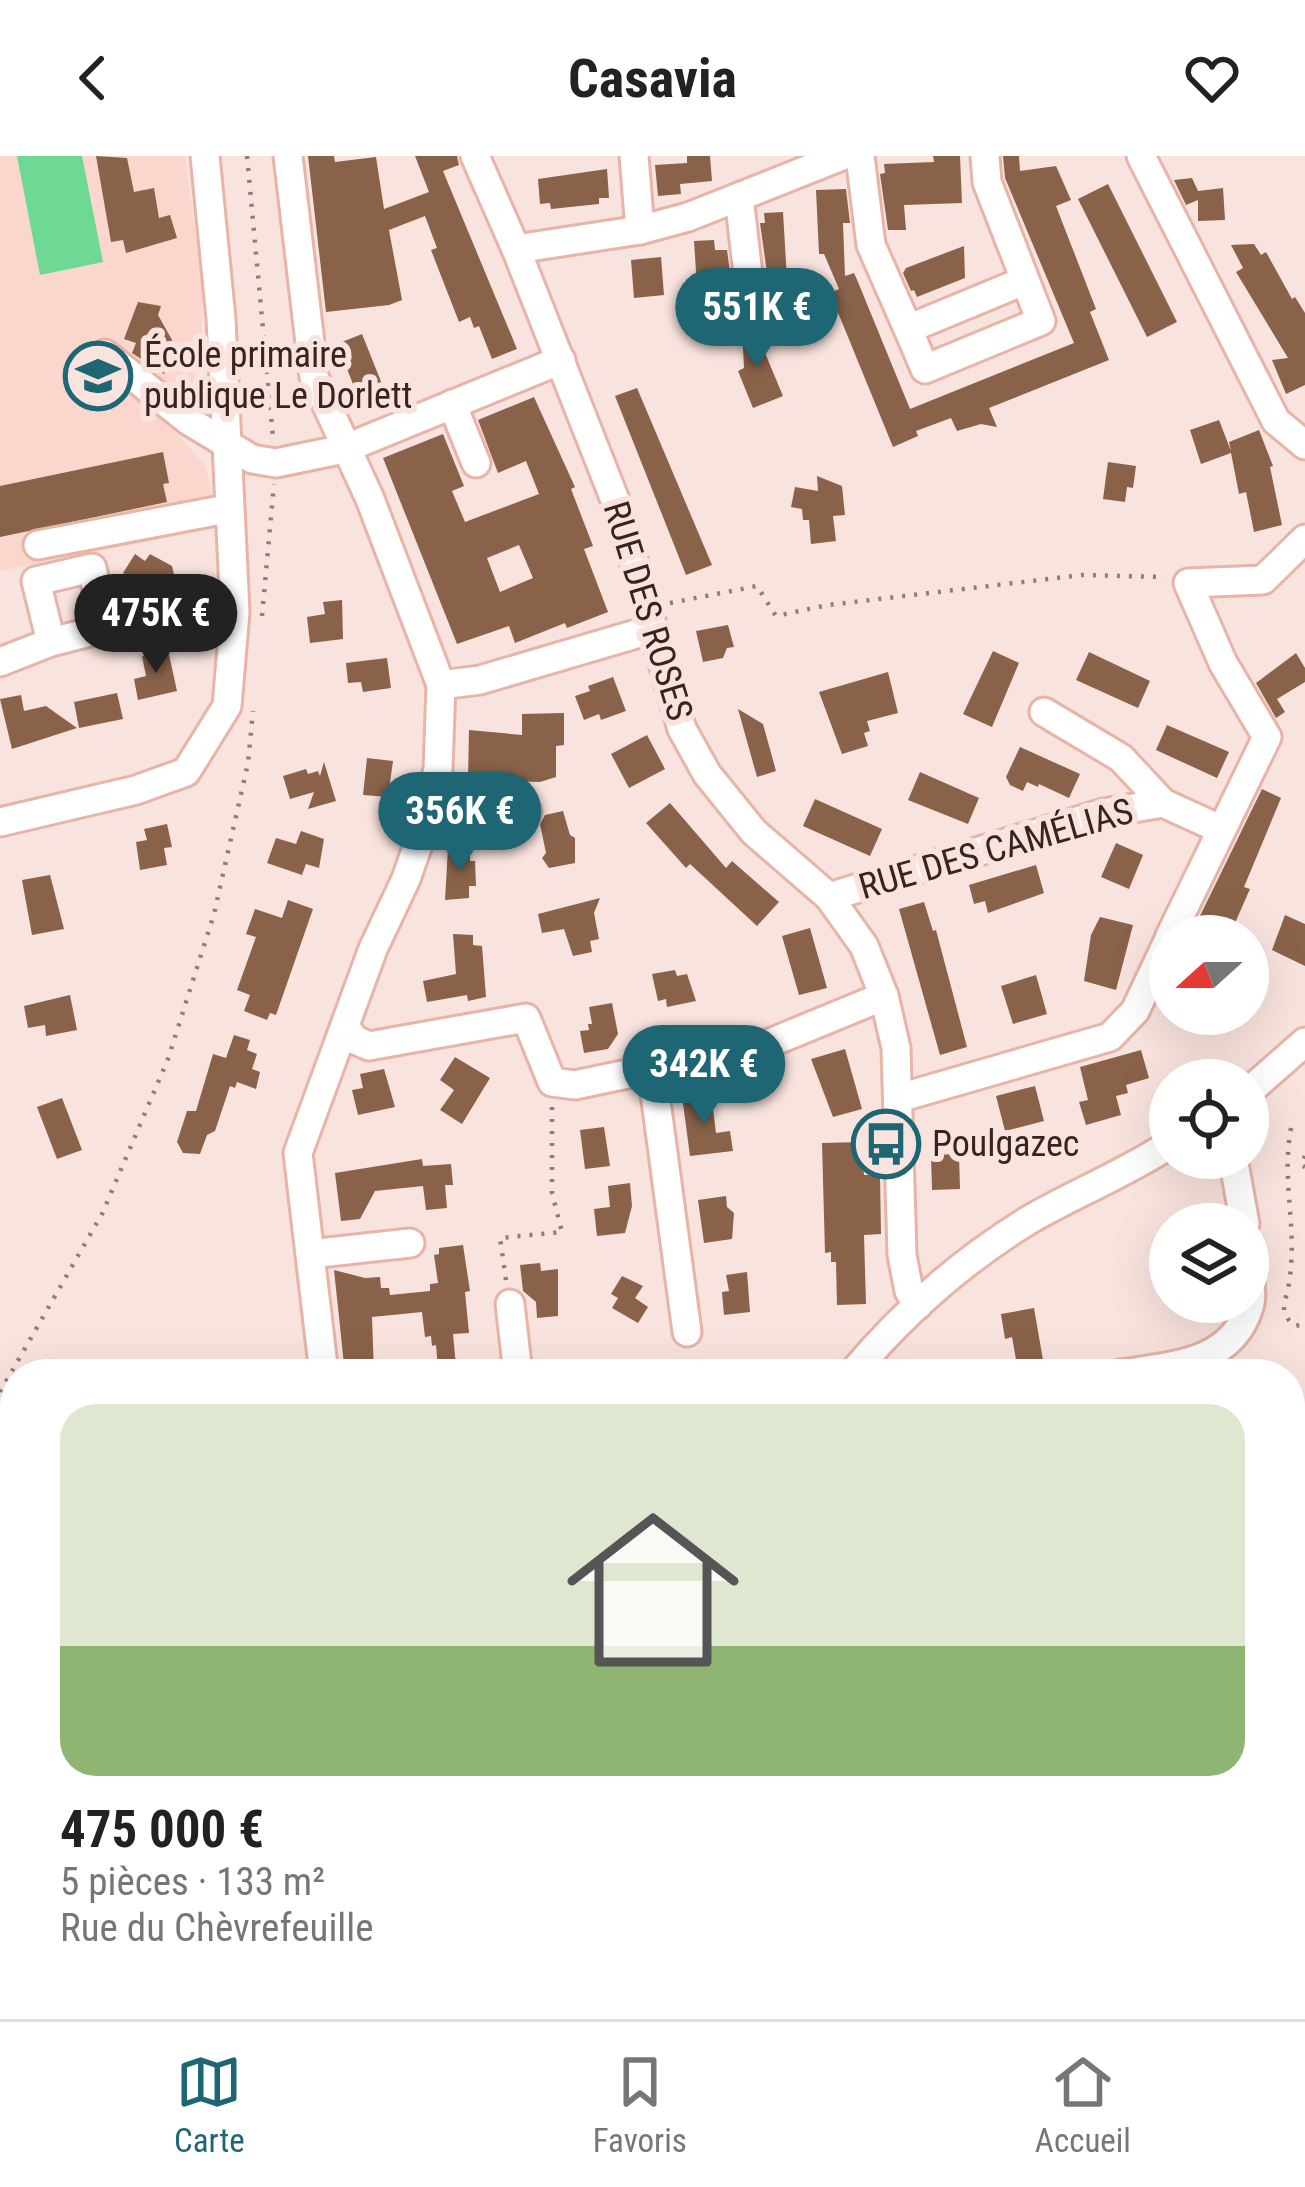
<!DOCTYPE html>
<html lang="fr">
<meta charset="utf-8">
<style>
body{margin:0;font-family:"Roboto Condensed",sans-serif;background:#f6f6f6;color:#222;height:100vh;display:flex;flex-direction:column;font-size:45px;white-space:nowrap}
*{box-sizing:border-box;margin:0}
p{font-size:39px;color:#767676}
.icon{flex:none;width:66px;height:66px;fill:none;stroke:currentColor;stroke-width:2;stroke-linecap:round;stroke-linejoin:round}
.map{position:relative;flex:1;overflow:hidden}
.sheet{position:absolute;left:0px;top:1203px;width:1305px;height:660px;display:flex;flex-direction:column;background:#fff;border-radius:48px 48px 0 0;box-shadow:0 12px 48px #0002}
.sheet>*{flex:none}
.needle{width:78px;rotate:249deg}
.buttons{position:absolute;left:1149px;top:759px;display:grid;gap:24px}
.buttons a{display:grid;place-items:center;width:120px;height:120px;border-radius:50%;background:#fff;box-shadow:0 12px 48px #0002;font-size:60px}
.price{position:absolute;translate:-50% -102px;padding:0 27px;border-radius:42px;background:#1e6674;color:#fff;font-size:39px;line-height:78px;filter:drop-shadow(0 3px 6px #0008)}
.price::after{content:'';position:absolute;left:50%;top:72px;width:36px;height:27px;margin-left:-18px;background:inherit;clip-path:polygon(0 0,100% 0,50% 100%)}
.price.current{background:#222;color:#fff}
ul{padding:0;list-style:none}
li{display:grid;align-content:center;gap:24px;height:636px;padding:0 60px}
li span{display:grid;place-items:center;height:372px;border-radius:36px;color:#555}
li>.icon{margin-inline-start:auto}
span .icon{width:216px;height:216px;fill:#fffc;stroke-width:1}
li b{font-size:51px}
header{display:flex;justify-content:space-between;align-items:center;height:156px;padding:0 60px;background:#fff;font-size:54px;font-weight:700}
.tabs{display:flex;justify-content:space-around;align-items:center;height:168px;border-top:3px solid #e0e0e0;background:#fff;font-size:33px;color:#767676}
.tabs a{display:grid;justify-items:center;gap:6px}
.tabs .current{color:#1e6674}
.map>svg:first-child{display:block}
</style>
<header><svg class="icon" aria-label="back" viewBox="0 0 24 24"><path d="M15 5l-7 7 7 7"/></svg>Casavia<svg class="icon" aria-label="heart" viewBox="0 0 24 24"><path d="M12 20l-8-8c-3-5 5-10 8-4 3-6 11-1 8 4z"/></svg></header>
<div class="map">
<svg width="1305" height="1863" viewBox="0 0 1305 1863">
<rect width="100%" height="100%" fill="#f9e3de"/>
<path fill="#fbd6cd" d="M0,0h185l18,133 -2,60 -10,53 -22,23 37,42 13,60 -219,44z"/>
<g fill="#6dd995">
<path d="M17,0h65l21,106 -63,13z"/>
<path d="M1305,1503v360h-328l-7,-15h320v-323z"/>
</g>
<g fill="#896249" fill-rule="evenodd">
<path d="M96,0l31,2 7,34 20,-4 5,30 11,-3 7,23 -51,15 -3,-13 -12,2z"/>
<path d="M308,0h26l1,6 41,-5 8,52 45,-17 -14,-36h42l2,9 -16,6 74,178 -25,10 -13,-33 -5,2 -4,-11 -11,5 -28,-72 6,-2 -12,-32 -36,14 13,70 -13,5 -63,7z"/>
<path d="M687,0h23l2,25 -32,3 1,10 -23,2 -3,-31 32,-2z"/>
<path d="M933,0h27l2,47 -58,2 2,25h-18l-8,-56 5,-1 -1,-9 50,-2z"/>
<path d="M1003,0h16l1,15 36,-5 15,34 -15,6 40,103 -6,3 19,48 -120,48 8,19 -16,-3 -24,7 -6,-13 -35,13 2,5 -25,11 -63,-154 9,-4 -15,-35h-5l-3,-64 30,-1 4,34h-7l2,53 9,-3 4,9 52,127 164,-66 -69,-165z"/>
<path d="M607,13l2,29h-10v6l-48,5 -1,-6 -10,1 -2,-25z"/>
<path d="M1192,22l6,13 25,-3 2,32 -27,1v-21l-12,5 -12,-25z"/>
<path d="M1108,28l69,138 -30,15 -69,-138z"/>
<path d="M783,56l4,67 -19,1 -8,-57h5l-1,-10z"/>
<path d="M714,84l1,10h12l3,22 -6,1v17l-7,1 1,10 -20,1 -4,-61z"/>
<path d="M1254,88l7,11 5,-3 26,47 3,-2 10,16v72l-19,9 -14,-34 16,-2 -52,-86 7,-4 -12,-23z"/>
<path d="M964,90l1,32 -48,19 -3,-7 -3,1 -8,-18 3,-5z"/>
<path d="M661,101l3,38 -30,3 -3,-38z"/>
<path d="M138,146l23,4 -3,9 14,25 -8,34 -32,-21 4,-10 -12,-4z"/>
<path d="M759,170l1,15 23,55 -30,12 -15,-37 6,-3 -2,-41z"/>
<path d="M362,178l26,65 -25,10 -26,-65z"/>
<path d="M637,232l75,177 -26,10 -71,-179z"/>
<path d="M534,241l41,90 -4,2 22,57 -9,3 24,63 -41,16 -2,-5 -50,20 -6,-17 -52,18 -74,-186 60,-24 21,52 -12,5 13,31 74,-28 -13,-33 -28,12 -20,-53zM519,389l14,33 -33,14 -13,-34z"/>
<path d="M1219,264l12,31 -2,-9 30,-12 14,36 -3,1 12,58 -28,7 -8,-40 -7,2 -8,-41 -30,11 -11,-34z"/>
<path d="M163,296l6,31 -6,1 4,18 -167,35v-51z"/>
<path d="M1108,306l28,4 -3,22 -6,-1 -2,15 -22,-3z"/>
<path d="M817,320l25,10 3,29 -12,1 3,25 -25,3 -2,-24h-6l-1,-11 -11,-2 4,-20 23,4z"/>
<path d="M135,398l10,7 5,-7 22,12 8,34 -12,2 3,10 -20,4 -7,-30 -21,-13z"/>
<path d="M342,444l1,39 -33,4 -3,-26 18,-3 -2,-12z"/>
<path d="M728,469l6,22 -7,1 -4,10 -20,4 -7,-31z"/>
<path d="M168,494l9,41 -39,9 -4,-21 12,-3 -4,-20z"/>
<path d="M993,495l26,12 -27,64 -29,-13z"/>
<path d="M1089,496l61,29 -12,27 -62,-28z"/>
<path d="M1296,497l9,15v14l-28,17 8,13 -9,6 -20,-35z"/>
<path d="M387,502l4,30 -28,4 -2,-10 -13,1 -2,-20z"/>
<path d="M888,516l10,41 -31,8 3,10 -6,2 4,13 -26,8 -23,-62z"/>
<path d="M613,521l13,34 -25,9 -2,-6 -15,6 -9,-24 15,-5 -2,-5z"/>
<path d="M117,537l6,26 -44,9 -5,-26z"/>
<path d="M21,539l3,16 22,-5 31,22 -65,21 -12,-50z"/>
<path d="M738,553l25,15 13,47 -19,6z"/>
<path d="M564,557v32l-8,1v31l-16,5 -72,-2 1,-50 53,5v-21z"/>
<path d="M1167,569l62,27 -12,26 -61,-28z"/>
<path d="M647,579l18,34 -36,19 -18,-34z"/>
<path d="M1020,591l60,27 -11,24 -30,-14 -1,3 -11,-5 -4,9 -13,-6 -4,-8z"/>
<path d="M367,602l26,3 -5,36 -25,-2z"/>
<path d="M324,606l12,39 -28,8 6,-17 -24,7 -7,-23 23,-7 2,5 10,-3 2,5z"/>
<path d="M920,616l59,26 -11,26 -60,-24z"/>
<path d="M1262,633l19,9 -37,89 6,2 -15,34 -7,-3 -5,11 -25,-11z"/>
<path d="M815,643l67,30 -12,27 -67,-30z"/>
<path d="M670,647l56,65 6,-7 47,41 -22,24 -67,-62 -4,4 -40,-45z"/>
<path d="M563,655l7,24 5,3v25l-26,5 -7,-10 4,-5 -6,-29 5,-9z"/>
<path d="M167,668l5,23 -8,1 3,17 -27,5 -4,-28 11,-2 -3,-11z"/>
<path d="M301,675l23,8 -5,29 -13,-4 -4,11 -35,-12 9,-25 20,6z"/>
<path d="M1116,687l27,12 -14,34 -28,-12z"/>
<path d="M448,692h22v13h5l1,25h-7v12l-24,2z"/>
<path d="M1036,709l8,28 -56,20 -3,-12 -11,3 -5,-19z"/>
<path d="M50,719l14,54 -32,6 -10,-55z"/>
<path d="M600,742l-6,15 5,26 -9,2 2,11 -19,4 -9,-27 -22,4 -4,-19z"/>
<path d="M288,744l25,9 -37,106 -6,-2 -3,7 -23,-9 6,-16 -13,-5 19,-53 -10,-3 9,-25 27,9z"/>
<path d="M924,746l9,29 3,-1 31,117 -27,8 -41,-146z"/>
<path d="M1285,759l20,9v42l-33,-16z"/>
<path d="M1100,761l33,8 -17,65 -32,-9 7,-46z"/>
<path d="M810,772l17,60 -28,7 -17,-59z"/>
<path d="M453,778l20,1v10l9,1 4,51 -18,4 -1,-6 -40,7 -4,-21 33,-7z"/>
<path d="M675,814l2,6 10,-2 9,27 -29,6 -1,-8 -8,2 -6,-27z"/>
<path d="M1036,819l11,39 -34,10 -12,-38z"/>
<path d="M70,839l7,35 -31,6 -1,-11 -17,3 -4,-22z"/>
<path d="M612,847l6,31 -10,15 -24,4 -4,-22 9,-1 -1,-6h4l-3,-17z"/>
<path d="M234,879l16,5 -3,10 10,4 -5,15 8,3 -4,17 -19,-7 -2,6 -5,-2 -15,45 -8,4 -7,19 -17,-1 -6,-11 10,-31h9l17,-57 13,4z"/>
<path d="M845,893l17,60 -29,8 -22,-58z"/>
<path d="M1141,894l8,28 -23,7 2,8 -12,3 5,19 -35,10 -7,-23 9,-2 -8,-33z"/>
<path d="M455,901l35,21 -28,46 -22,-14 14,-20 -14,-10z"/>
<path d="M384,913l11,38 -37,8 -6,-25 11,-2 -3,-14z"/>
<path d="M1035,930l9,35 -39,10 -9,-35z"/>
<path d="M711,937l5,40 14,-2 3,20 -43,5 -8,-60z"/>
<path d="M62,942l20,52 -25,9 -20,-52z"/>
<path d="M604,971l6,39 -25,3 -5,-39z"/>
<path d="M862,986l2,33h16l1,59 -17,1 2,69 -29,1 -1,-43h-5v-10l-6,1 -3,-110z"/>
<path d="M959,998l1,35 -28,1 -1,-35z"/>
<path d="M422,1003l1,7 28,-2 2,21h-8l2,23 -21,2 -3,-24 -48,5 -15,28 -19,2 -6,-48z"/>
<path d="M630,1027l2,23 -7,27 -28,3 -3,-27 16,-2 -2,-21z"/>
<path d="M726,1040l1,11 7,6 -2,26 -28,4 -6,-43z"/>
<path d="M463,1089l7,46 -5,1 4,41 -16,1 3,32 -18,2 -2,-23 -4,1 -1,-10 -6,1 -3,-25 -50,5 2,57h-29l-11,-104 31,8 15,-1 1,11h8l1,7 40,-4v-7l8,-1 -4,-28 5,-1v-6z"/>
<path d="M540,1107l1,8 17,-2v47l-21,2 -1,-16 -13,-11 -3,-26z"/>
<path d="M747,1116l3,40 -26,3 -2,-23 7,-1 -3,-16z"/>
<path d="M622,1120l21,10 -8,12 13,9 -10,16 -26,-15 6,-10 -7,-4z"/>
<path d="M1034,1152l9,52 -26,5 -5,-28 -7,2 -4,-25z"/>
</g>
<g fill="none" stroke-linecap="round" stroke-linejoin="round">
<defs>
<g id="minor">
<path d="M288,0l26,221 56,122 71,186 -3,84 -16,64 -16,46 -33,70 -75,204 26,221"/>
<path d="M475,0l41,93 103,261 63,219 25,45 47,58 75,65 35,49 20,50 12,52 6,207 7,36 9,14"/>
<path d="M634,0l6,74"/>
<path d="M860,0l11,89 37,84"/>
<path d="M985,0l2,26 54,139 -116,48 -17,-40 116,-48"/>
<path d="M1141,0l135,265 29,24"/>
<path d="M739,41l10,86 6,12"/>
<path d="M516,93l124,-19 48,-13 154,-61"/>
<path d="M105,198l84,67 63,38 24,4 68,-14 217,-89"/>
<path d="M452,248l24,59"/>
<path d="M38,389l178,-34"/>
<path d="M0,506l51,-20 55,-14 -14,-60 -56,13 15,61"/>
<path d="M441,529l39,-5 173,-51"/>
<path d="M1044,556l77,46 42,45 57,26"/>
<path d="M432,637l95,19"/>
<path d="M0,666l136,-32 50,-18 41,-66 8,-94 -14,-293 -16,-163"/>
<path d="M829,741l275,-84 59,-10"/>
<path d="M1170,780l97,-199 -44,-74 -35,-80 75,-3 42,-41"/>
<path d="M345,871l10,13 14,6 157,-28 26,64 23,3 190,-40 119,-49"/>
<path d="M652,915l35,261"/>
<path d="M1248,936l57,-50"/>
<path d="M899,942l211,-61 25,-26 35,-74"/>
<path d="M1233,1002l12,66"/>
<path d="M310,1098l100,-11"/>
<path d="M510,1148l8,70"/>
<path d="M852,1218c50,-60 110,-113 177,-154 46,-27 96,-46 141,-76"/>
<path d="M1121,1218c50,-8 111,-10 128,-67 4,-11 0,-28 -1,-39"/>
<path d="M0,1500l15,87"/>
<path d="M0,1615l15,-5"/>
<path d="M128,1848l9,15"/>
<path d="M170,1863l27,-15"/>
<path d="M924,1863l3,-15"/>
</g>
</defs>
<use href="#minor" stroke="#e7b4a7" stroke-width="33"/>
<g stroke="#917c77" stroke-width="4.5" stroke-dasharray="3 9" stroke-linecap="butt">
<path d="M247,0l26,281"/>
<path d="M670,447l87,-17 19,30 52,-11 254,-30 83,2"/>
<path d="M262,460l12,-132"/>
<path d="M129,468l83,-15"/>
<path d="M1291,972c-10,53 7,100 -2,155 -3,20 -12,28 6,43l10,-2"/>
<path d="M1305,1000l-4,9 4,2"/>
<path d="M506,1124l-6,-42 62,-6 -10,-39v-90"/>
<path d="M0,1236l102,-178 66,-155 46,-145 34,-151 5,-52"/>
<path d="M1020,1863l12,-5 24,5"/>
</g>
<use href="#minor" stroke="#fff" stroke-width="27"/>
</g>
<defs>
<symbol id="school-ring" viewBox="-11 -11 22 22"><circle r="9.5" fill="#f9e3de" stroke="#1e6674" stroke-width="1.5"/><path d="M0-5L7-2L0 1L-7-2ZM-4 1L0 2.5L4 1V4Q0 6-4 4Z" fill="#1e6674"/></symbol>
<symbol id="bus-ring" viewBox="-11 -11 22 22"><circle r="9.5" fill="#f9e3de" stroke="#1e6674" stroke-width="1.5"/><path d="M-5-6H5V4H4V6H2V4H-2V6H-4V4H-5ZM-3.5-4V0h7V-4ZM-3.5 1.2v1.5H-2V1.2ZM2 1.2v1.5H3.5V1.2Z" fill="#1e6674"/></symbol>
</defs>
<g fill-rule="evenodd">
<use href="#school-ring" x="60" y="182" width="76" height="76"/>
<use href="#bus-ring" x="848" y="950" width="76" height="76"/>
</g>
<g text-anchor="middle" dominant-baseline="central" stroke-width="12" stroke-linejoin="round" paint-order="stroke">
<g font-size="36" fill="#37241f" stroke="#f9e3de" text-anchor="start">
<text x="144" y="199">École primaire<tspan x="144" dy="41">publique Le Dorlett</tspan></text>
<text x="932" y="988">Poulgazec</text>
</g>
<g font-size="36" fill="#37241f" stroke="#f9e3de">
<text transform="translate(648 455) rotate(73)">RUE DES ROSES</text>
<text transform="translate(996 693) rotate(-16)">RUE DES CAMÉLIAS</text>
</g>
</g>
</svg>
<div class="buttons">
<a><svg class="needle" viewBox="-14 -14 28 28"><path d="M0-13l5 13h-10z" fill="#e53935"/><path d="M0 13l5-13h-10z" fill="#767676"/></svg></a>
<a><svg class="icon" aria-label="locate" viewBox="0 0 24 24"><circle cx="12" cy="12" r="6"/><path d="M12 2v4M12 18v4M2 12h4M18 12h4"/></svg></a>
<a><svg class="icon" aria-label="layers" viewBox="0 0 24 24"><path d="M12 4l9 5-9 5-9-5zM3 14l9 5 9-5"/></svg></a>
</div>
<b class="price" style="left:757px;top:214px">551K €</b>
<b class="price current" style="left:156px;top:520px">475K €</b>
<b class="price" style="left:460px;top:718px">356K €</b>
<b class="price" style="left:704px;top:971px">342K €</b>
<section class="sheet">
<ul>
<li><span style="background:linear-gradient(#dfe7d0 65%,#8fb573 0)"><svg class="icon" aria-label="home" viewBox="0 0 24 24"><path d="M3 11l9-7 9 7M6 9v11h12V9"/></svg></span><div><b>475 000 €</b><p>5 pièces · 133 m²</p><p>Rue du Chèvrefeuille</p></div></li>
</ul>
</section>
</div>
<nav class="tabs">
<a class="current"><svg class="icon" aria-label="map" viewBox="0 0 24 24"><path d="M3 6l6-2 6 2 6-2v14l-6 2-6-2-6 2zM9 4v14M15 6v14"/></svg>Carte</a>
<a><svg class="icon" aria-label="saved" viewBox="0 0 24 24"><path d="M7 4h10v16l-5-4-5 4z"/></svg>Favoris</a>
<a><svg class="icon" aria-label="home" viewBox="0 0 24 24"><path d="M3 11l9-7 9 7M6 9v11h12V9"/></svg>Accueil</a>
</nav>
